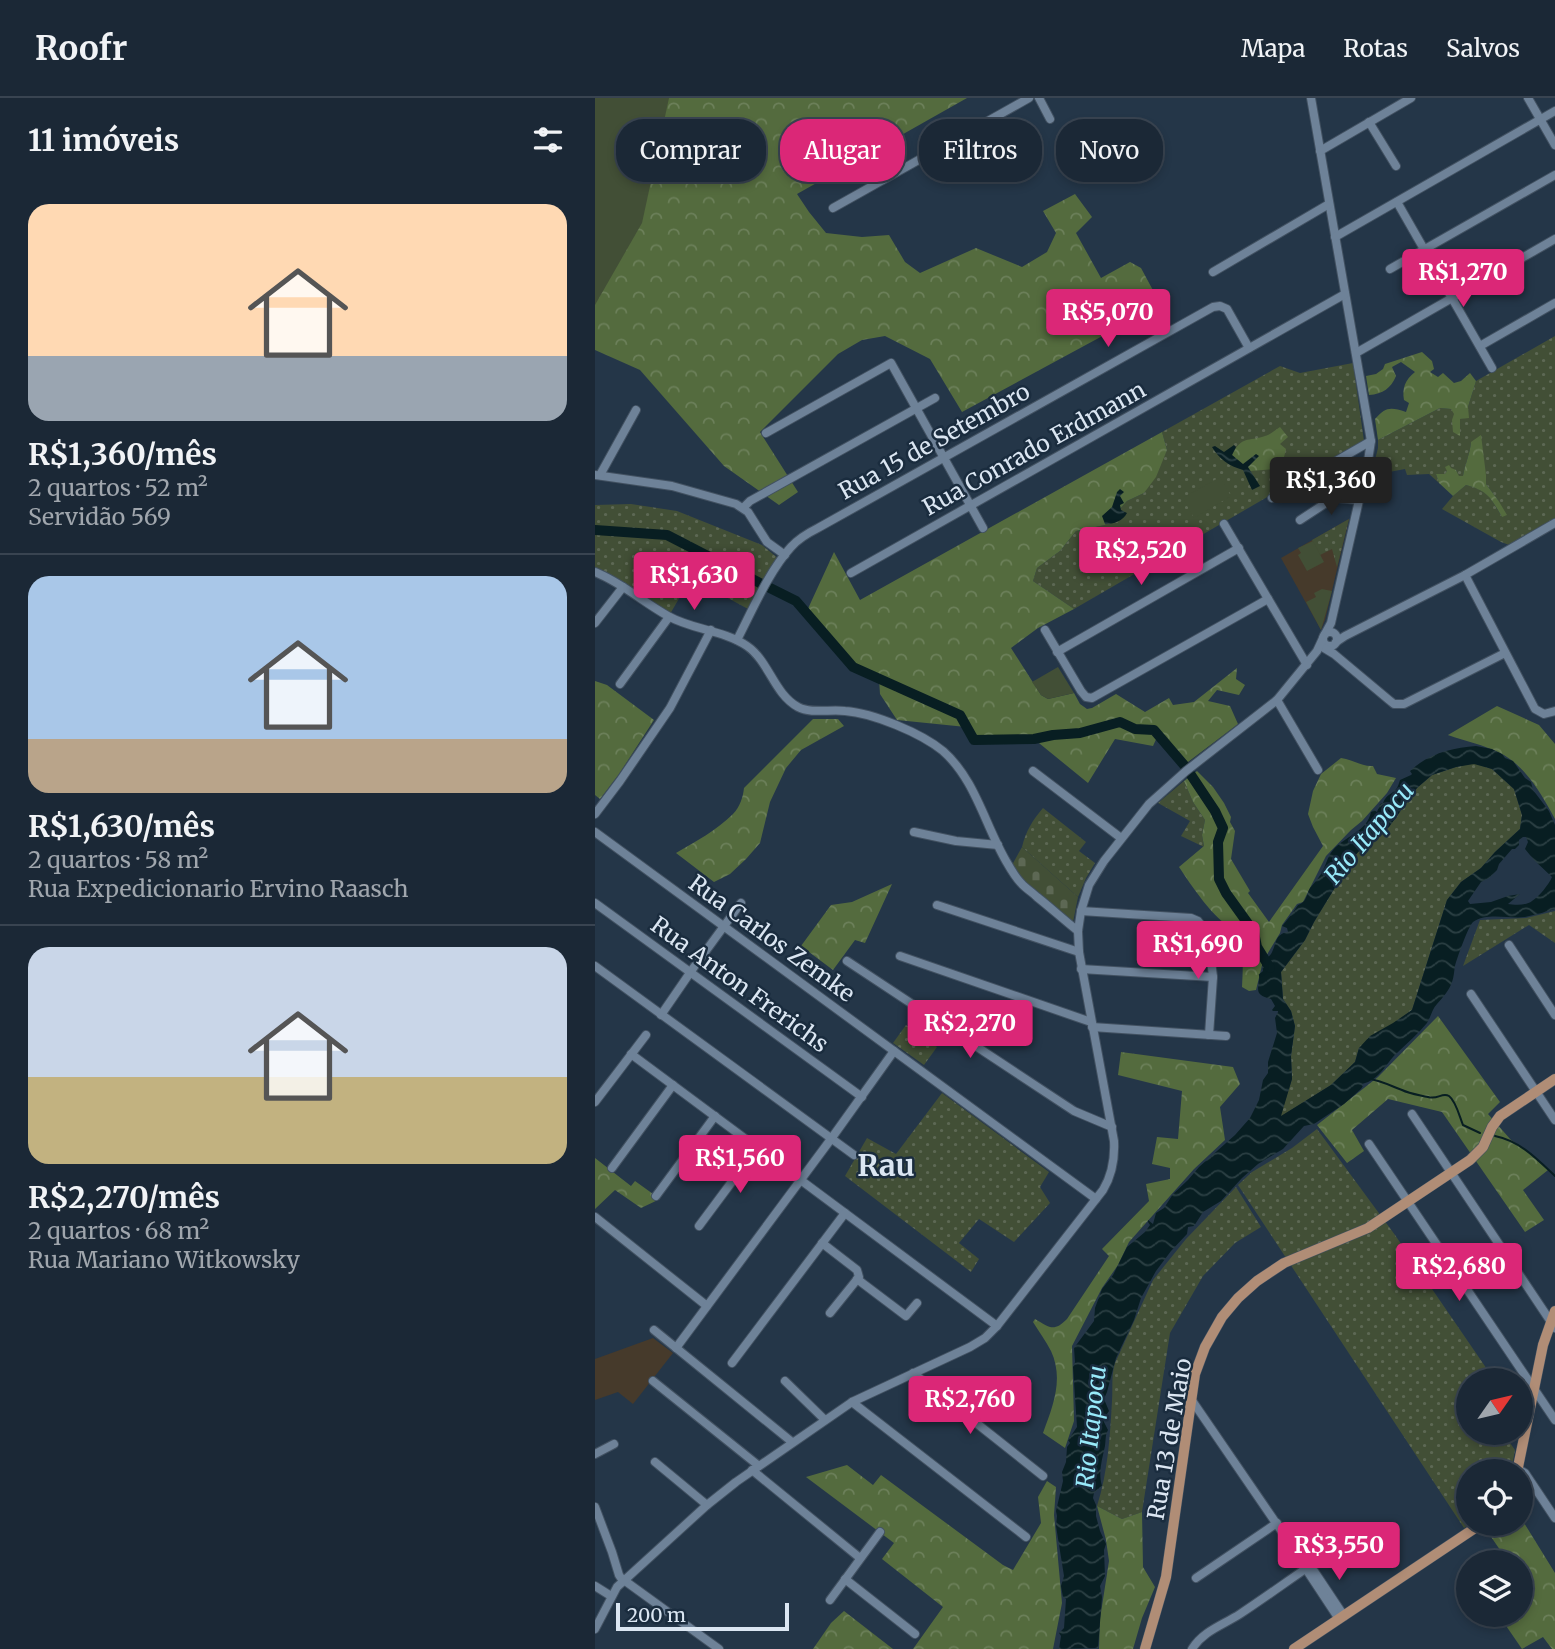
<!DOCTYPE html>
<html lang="pt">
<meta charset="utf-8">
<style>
body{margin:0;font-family:Merriweather,serif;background:#283442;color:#f1f3f6;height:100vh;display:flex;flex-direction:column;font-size:26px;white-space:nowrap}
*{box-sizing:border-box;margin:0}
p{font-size:23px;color:#a0a6ad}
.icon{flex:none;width:38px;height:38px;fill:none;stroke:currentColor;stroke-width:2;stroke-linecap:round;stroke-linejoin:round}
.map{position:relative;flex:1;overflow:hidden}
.drawer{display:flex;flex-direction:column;background:#1b2836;width:595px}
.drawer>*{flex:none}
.banner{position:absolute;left:21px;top:21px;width:665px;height:63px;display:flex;gap:14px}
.needle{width:46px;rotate:56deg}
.controls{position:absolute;left:861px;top:1270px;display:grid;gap:14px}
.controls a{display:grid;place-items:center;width:77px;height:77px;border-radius:50%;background:#1b2836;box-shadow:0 4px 10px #0003,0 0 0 2px #394451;font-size:35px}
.scale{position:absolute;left:21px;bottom:18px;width:173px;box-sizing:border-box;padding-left:7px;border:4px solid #dbe6f2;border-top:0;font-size:19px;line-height:24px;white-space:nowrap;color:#dbe6f2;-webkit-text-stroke:5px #1a2c3e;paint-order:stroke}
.price{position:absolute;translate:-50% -60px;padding:0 16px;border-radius:7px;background:#db2777;color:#fff;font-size:23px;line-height:46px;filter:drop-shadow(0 2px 4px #0008)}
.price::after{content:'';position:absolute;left:50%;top:42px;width:21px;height:16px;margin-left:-10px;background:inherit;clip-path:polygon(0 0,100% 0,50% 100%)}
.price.on{background:#222;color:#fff}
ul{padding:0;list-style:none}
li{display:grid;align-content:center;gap:14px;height:371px;padding:0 28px}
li+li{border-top:2px solid #394451}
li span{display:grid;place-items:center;height:217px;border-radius:21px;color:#555}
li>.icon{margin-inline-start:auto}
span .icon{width:126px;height:126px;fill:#fffc;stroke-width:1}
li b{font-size:30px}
h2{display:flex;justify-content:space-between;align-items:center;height:84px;padding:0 28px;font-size:30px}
.pill{padding:0 24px;border-radius:28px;background:#1b2836;box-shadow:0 4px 10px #0003,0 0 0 2px #394451;font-size:24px;line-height:63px}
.pill.on{background:#db2777;color:#fff}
header{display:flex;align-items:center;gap:42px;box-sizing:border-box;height:98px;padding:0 35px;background:#1b2836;border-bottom:2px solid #394451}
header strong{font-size:33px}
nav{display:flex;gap:38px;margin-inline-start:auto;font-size:24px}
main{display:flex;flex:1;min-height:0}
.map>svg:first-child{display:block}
</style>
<header>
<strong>Roofr</strong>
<nav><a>Mapa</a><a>Rotas</a><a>Salvos</a></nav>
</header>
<main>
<section class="drawer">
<h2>11 imóveis<svg class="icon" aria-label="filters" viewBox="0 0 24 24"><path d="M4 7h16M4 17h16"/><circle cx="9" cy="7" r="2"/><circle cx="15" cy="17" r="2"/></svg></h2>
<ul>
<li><span style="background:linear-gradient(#ffd9b3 70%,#9aa5b1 0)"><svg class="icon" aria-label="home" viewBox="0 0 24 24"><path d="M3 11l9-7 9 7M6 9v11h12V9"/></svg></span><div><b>R$1,360/mês</b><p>2 quartos · 52 m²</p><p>Servidão 569</p></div></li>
<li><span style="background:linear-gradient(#a9c7e8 75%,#b9a48a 0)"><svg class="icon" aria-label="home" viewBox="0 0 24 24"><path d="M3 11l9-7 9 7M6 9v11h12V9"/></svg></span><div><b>R$1,630/mês</b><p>2 quartos · 58 m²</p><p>Rua Expedicionario Ervino Raasch</p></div></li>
<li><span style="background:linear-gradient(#c9d6e8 60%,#c2b280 0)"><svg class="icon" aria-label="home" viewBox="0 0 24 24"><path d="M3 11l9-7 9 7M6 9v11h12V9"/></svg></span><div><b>R$2,270/mês</b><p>2 quartos · 68 m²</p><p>Rua Mariano Witkowsky</p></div></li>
</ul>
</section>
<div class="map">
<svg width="960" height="1551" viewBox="0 0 960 1551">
<defs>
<pattern id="grass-dots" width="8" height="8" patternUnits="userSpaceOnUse" patternTransform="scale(1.75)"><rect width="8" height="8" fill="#424f36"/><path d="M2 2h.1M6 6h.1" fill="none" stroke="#5d6854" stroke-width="1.8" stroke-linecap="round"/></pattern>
<pattern id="forest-crowns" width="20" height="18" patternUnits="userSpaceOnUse" patternTransform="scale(1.75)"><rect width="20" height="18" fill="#546b3e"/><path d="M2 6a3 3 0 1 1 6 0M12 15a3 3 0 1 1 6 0" fill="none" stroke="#6c805a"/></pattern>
<pattern id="cemetery-stones" width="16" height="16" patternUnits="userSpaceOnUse" patternTransform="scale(1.75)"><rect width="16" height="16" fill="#424f36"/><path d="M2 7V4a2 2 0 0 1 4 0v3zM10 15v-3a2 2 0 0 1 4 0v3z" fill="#5d6854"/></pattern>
<pattern id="water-waves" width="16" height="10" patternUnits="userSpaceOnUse" patternTransform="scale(1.75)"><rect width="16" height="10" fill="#081e22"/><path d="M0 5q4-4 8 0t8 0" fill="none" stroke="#2b3f43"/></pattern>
</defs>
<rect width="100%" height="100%" fill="#243648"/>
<g fill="#463a2b">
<path d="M754,421l-24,101 -4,10 -40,-72z"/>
<path d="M58,1240l20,15 -40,51 -15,-12 -23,8v-41z"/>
</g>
<g fill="url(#grass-dots)">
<path d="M960,238v186l-43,24 -11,-4 -59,-33 11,-13 13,-11c23,6 24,12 36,32l-4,-17 -12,-16v-9l-15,-33c-1,12 -6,22 -8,34l-4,1 -3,-7 -9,1 -2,4 -9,-1 3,9 -10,-9 -22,1 -2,-6 -16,3v4l-19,4 8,-32v-8l62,-32 11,1 9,10 8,-2v-10l8,-26z"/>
<path d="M758,265l11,78 -290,168 -41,-28 4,-13 23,-17 16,-20 29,-6 22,-24 17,-8 23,-43 -5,-18 118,-66 20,7z"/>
<path d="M36,406l46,7 85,34 17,14 -31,50 -57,-31 -21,36 -75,-46v-63z"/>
<path d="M754,421l-12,48 -5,-18 -12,6 -8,-15z"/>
<path d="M879,665l18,6 22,20 8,26 -2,14 -25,23 -14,16 -20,14 -14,18 -35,110 -53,38 -4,14 -24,23 -51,32 12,-38 -1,-23 4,-30 -4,-15 -8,-12 -2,-27 24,-32 9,-18 39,-64 13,-15 23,-16 28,-39 15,-13 24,-8z"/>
<path d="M589,683l9,21 12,18 -3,15 2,12 -23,-11 9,-15 -32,-18z"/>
<path d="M448,710l43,34 -7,9 16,12 -9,15 -8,19 -56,-50c4,-16 10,-26 21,-39z"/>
<path d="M960,813v32l-26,-18 -66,41 17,-46 46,-2z"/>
<path d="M311,927l31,22 -13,18 -31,-22z"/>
<path d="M347,995l107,79 -9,15 10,16 -36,39 -35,-23 -20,24 20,16 -8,13 -126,-96 22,-38 29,16z"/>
<path d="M722,1031l78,106 96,140 -8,6h-15v52h35l12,17 -4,22h-43v52h2l-6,4 -226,-343 14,-13 40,-24z"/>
<path d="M641,1089l25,40 -26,16 -32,33 -33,57 -28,179 -20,7 -25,-13c11,-34 13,-70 15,-105 1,-13 -1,-25 3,-38l38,-83 33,-41z"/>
</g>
<g fill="url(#forest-crowns)">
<path d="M0,0h372l-170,96 12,18 17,21 36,4 27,-2 16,27 15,11 56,-25 46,19 25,-15 9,-19 -13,-22 32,-17 17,23 -16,16 25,45 29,-16 11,6 14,26 1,13 -194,105 -32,-53 -45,-23 -23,4 -24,14 -78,78 38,60 -19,13 -55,-39 -84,-96 -45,-20z"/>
<path d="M827,254l10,9 2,8 -4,3 8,5 5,-4 11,10 7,-2 9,-8 6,8 -8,26 1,11 -9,1v17l-7,-4 -1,-12 2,-6 -3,-5 -11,-1 -62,32 -3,-21c11,-12 15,-12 31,-7l3,-9 -5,-3c-2,-12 1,-20 11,-28l-14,-10 -9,5 4,9c-5,12 -13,18 -27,19l-3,-19 10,-2 7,-5 2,-5z"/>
<path d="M685,329l8,10 -8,7 6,5 -2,8 4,6 -1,5 -37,3 -18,-16c10,-20 16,-13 33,-19 5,-1 10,-6 15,-9z"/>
<path d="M567,334l5,18 -11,27 -12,16 -17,8 -22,24 -29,6 -16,20 -23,17 -4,13 41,28 -36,19 -27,20 30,47 7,4 26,-6 6,11 7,5 5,-1 24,-14 29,18 24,-14 4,7 21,-3 43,-34 -1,11 9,6 -6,10 -22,-5 -9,11 22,5 8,18 -54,41 -26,-30 -5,11 -38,-7 -27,44 -54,-44 -60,1 -8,-13 -69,-7 -17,-26 -1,-15 -26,-12 -47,-54 28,-61 26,48z"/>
<path d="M886,337l5,40v9l12,16 9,15 -5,2c-11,-19 -14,-26 -36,-32l-13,11 -14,-13 -3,-9h9l2,-3 -2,-4 4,-2 2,3 5,2 3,6h4c2,-12 7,-22 8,-34z"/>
<path d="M0,583l12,4 47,35 -35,54 -19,25 -5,-4z"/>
<path d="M902,608l42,19 16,19v75c-13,-24 -29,-53 -55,-66 -16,-8 -35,-12 -52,-18z"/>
<path d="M218,621h25l6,7 -43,24 -15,18 -16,34 -10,41 -14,16 -16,15 -16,8 -38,-29c19,-11 41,-23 57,-39 7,-7 10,-17 11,-26z"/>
<path d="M746,660c11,1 21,9 32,8l4,8 19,4 -9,15 -25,28 -11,9 -25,26 -23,46 -6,2 -15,21 -2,8 -17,28 -7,29 -7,1 -7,-4c1,-22 3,-40 -10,-60 -16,-4 -43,-45 -53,-60l25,-21 -2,-11 3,-15 -12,-18 -9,-21 13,-10 16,16 11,16 7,14 -1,5 5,9 -4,28 19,32 -2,2 21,29 54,-76 -10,-19 -5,-13 5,-23 8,-17z"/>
<path d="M297,786l-27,59 -10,-3 -22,30 -32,-24 30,-41 21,-3z"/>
<path d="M843,918l62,86 -12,12 23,26 16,11 21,19 -25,20 21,30 -19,12 -83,-120 -54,-13 -36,31 12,21 -17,12 -30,-38 61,-48z"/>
<path d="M526,954l112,15 7,17 -20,23 5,33 -31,29 -65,73 -11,23 -16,23 -30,58 2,75 -9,27 -22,-15c10,-27 21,-54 8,-82 -5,-10 -12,-19 -18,-29l2,-3c15,9 19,13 32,0l42,-63 -7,-7 47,-48 -3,-17 24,-5v-11l-18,-4 5,-27 21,2 4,-48 -64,-16z"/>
<path d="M0,1060l36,28 4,-5 25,18 -19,9 -26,-18 -20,19z"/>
<path d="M252,1367l26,20 8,-10 122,90 10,5 28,-47 -3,-26 9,-16 9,6 -2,28 8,88 -9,46h-140l30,-42 -61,-48 12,-16 -88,-66z"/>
<path d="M502,1408l25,13 20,-7 1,55 12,20 -13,31 -9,31h-34l1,-30 9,-58 -3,-21z"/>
<path d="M926,1420l34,55v76h-3l-9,-12 -21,12 -22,-32 2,-2h19v-52h-12l-24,-35 4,-4h32z"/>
<path d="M249,1513l49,38h-80l18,-26z"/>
</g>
<path fill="url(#cemetery-stones)" d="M427,749l56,50 -5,25 -51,-43 -10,-14z"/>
<g fill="#424f36">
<path d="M0,0h74l-27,125 -47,82z"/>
<path d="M625,379l11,19 -37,22 -11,-20z"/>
<path d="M718,443l11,21 -17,9 -9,-16 3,-2 -3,-5z"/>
<path d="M727,491l10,2 -11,39 -15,-28 10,-5 -2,-4z"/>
<path d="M463,569l16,26 -26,6 -7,-4 -9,-13z"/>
</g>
<g fill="url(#water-waves)" fill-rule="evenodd">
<path d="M639,347l2,2 -4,8 11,9 13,-10 3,2 -11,11 12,19 -8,4 -9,-20c-14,-4 -24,-11 -31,-23l3,-1 9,6z"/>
<path d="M525,391l4,3 -4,4 4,7 -4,2 1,5 6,3c-4,8 -13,11 -22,11l-3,-8 10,-9 5,-15z"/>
<path d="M881,648l16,3 10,5 3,4 8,3 12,17 6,4 2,8 16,21 6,14v84c-10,3 -20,6 -30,8 -16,2 -38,-5 -52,5 -5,5 -16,36 -18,44 -1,5 -1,11 -3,16 -3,9 -9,15 -15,22 -5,5 -6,13 -10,19 -9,11 -20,20 -30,30 -12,11 -17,27 -35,31l1,2 -2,3 -17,15 -30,20 -10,2 -21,23 -25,15 -16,14 -21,23 -18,11 -9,14 -6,1 -1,7 -16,17 -15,20 -15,27 -7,22 -18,38 -9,34 -3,7 5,12 -6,9 5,10c-3,6 -2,9 -3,16 -3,14 -7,26 -3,40l-8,7 -1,5 3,7v11l4,15 6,13 -2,6 1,26 -5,10 2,11 -4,51 -39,1 2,-13 -2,-3 5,-5 2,-29 -3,-2 -2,-11 3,-10 -8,-50 1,-10 -1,-5 7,-30 -1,-9 4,-10 1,-15 3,-4 -2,-3 9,-13 -4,-60 2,-5 -1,-14 20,-27 1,-13 7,-19 11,-14 14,-28 18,-15 5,-7 -2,-3v-2l5,4 3,-11 8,-5 9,-14 15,-14 11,-13 36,-32 15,-17 9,-18 4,-20 5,-7v-11l9,-29 -2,-15 3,-6v-1h-5l-1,-1 3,-4 -4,-7c-14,-4 -14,-6 -12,-19 1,-8 -3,-3 4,-9l-1,-7c2,-3 6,-6 9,-10 6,-10 3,-20 17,-22l-1,-4 -5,-2 1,-1 8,-10 7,-10c9,-3 8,-10 12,-17 4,-5 8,-9 11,-14 5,-8 6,-17 12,-24 12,-14 34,-18 38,-38l3,-2 3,2 3,-8 3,-1c4,-10 9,-8 14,-15 1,-2 2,-5 3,-8l11,-5 1,-1 -2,-3c19,-18 42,-23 66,-25zM879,666l18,5 22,20 8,26 -2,14 -25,23 -14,16 -20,14 -14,18 -35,110 -19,13 -23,13 -11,12 -4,14 -24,23 -50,31 11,-37 -1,-23 4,-30 -4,-15 -8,-12 -2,-27 24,-32 9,-18 39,-64 13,-15 23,-16 28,-39 15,-13 24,-8zM928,739h3l2,5 -3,7 9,11 18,17c-3,7 -13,20 -20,24 -6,5 -18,4 -24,3l12,-10 -12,2 -17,6 -21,2 -2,-3 13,-19 8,-4 8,-8 2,-6 13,-15h3l4,-4v-5z"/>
</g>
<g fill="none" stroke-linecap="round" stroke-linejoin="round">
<g stroke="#081e22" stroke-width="2">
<path d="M775,981c12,2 21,7 32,11 8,4 18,5 26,7 10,3 14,-5 21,-1 7,5 11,22 14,29l17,8"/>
<path d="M900,1038c25,5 42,23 60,40"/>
</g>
<g stroke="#081e22" stroke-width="10">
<path d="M0,432l72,5 95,49"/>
<path d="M175,490l26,13 57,66 107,48 14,25 60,-1 19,-4 27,-2 40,-11 15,7 19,1 30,35"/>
<path d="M596,677l24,36 8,17 -5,14 1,37 7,14 28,39 3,15 13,21"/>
</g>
<defs>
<g id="minor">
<path d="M444,0l11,21"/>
<path d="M716,0l60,343 -3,20 -37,162 -6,11"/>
<path d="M933,0l27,47"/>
<path d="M774,24l27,44"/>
<path d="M725,53l91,-53"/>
<path d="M802,104l95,166"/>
<path d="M238,110l196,-110"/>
<path d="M740,139l220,-126"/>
<path d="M795,171l165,-94"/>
<path d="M618,174l116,-68"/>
<path d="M885,248l75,-43"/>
<path d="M761,255l199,-114"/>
<path d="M171,335l125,-70 92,165"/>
<path d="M0,377l77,11 64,18 12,8 19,30 18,13"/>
<path d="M5,377l36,-65"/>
<path d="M677,400l99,-57"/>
<path d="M148,410l7,-7 185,-103"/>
<path d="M705,422l32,-21 5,-1 22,2"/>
<path d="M629,426l83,141"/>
<path d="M0,474c27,11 48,30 73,44 25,14 55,14 79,30 22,15 27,48 51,61 13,7 33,2 47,4 28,2 76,22 98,40 32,28 42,74 63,110 4,7 9,16 15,22 4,5 11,9 16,14 14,11 27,23 41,34"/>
<path d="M256,475l494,-279"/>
<path d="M870,477l70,134 9,5 11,-3"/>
<path d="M0,525l28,-36"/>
<path d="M450,532l36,61 5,6 6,1 176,-99"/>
<circle cx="735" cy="541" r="7"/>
<path d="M142,542c15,-29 32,-69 54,-93 7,-8 17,-14 27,-19l395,-221 7,-1 7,3 22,39"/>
<path d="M741,544l9,-6 120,-61 90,-52"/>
<path d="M729,550l10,6 55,46 5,4h10l101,-51"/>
<path d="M462,554l182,-104"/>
<path d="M25,586l49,-67"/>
<path d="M682,602l41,70"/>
<path d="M438,673l88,67"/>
<path d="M0,716l25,-33 50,-73 41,-78"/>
<path d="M0,734l501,367"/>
<path d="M319,734l42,9 42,4"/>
<path d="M0,805l267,194"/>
<path d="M342,807l142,47"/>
<path d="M486,813l110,7 7,3 4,5 9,34 2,17 -4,58"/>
<path d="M914,847l46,70"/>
<path d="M305,858l191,66"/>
<path d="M252,863l227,150 38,16"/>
<path d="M0,868l259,189"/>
<path d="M486,871l132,8"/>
<path d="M876,896l84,126"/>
<path d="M66,917l33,-48 47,-64"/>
<path d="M497,929l134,9"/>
<path d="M36,956l366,272"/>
<path d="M0,1004l51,-67"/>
<path d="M817,1016l143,214"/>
<path d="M774,1046l186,276"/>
<path d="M17,1070l61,-83"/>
<path d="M61,1098l59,-80"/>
<path d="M0,1119l112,89"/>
<path d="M104,1128l58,-78"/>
<path d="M227,1145l35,27 2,7 -29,36"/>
<path d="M262,1181l49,37 11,-13"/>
<path d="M59,1232l138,112"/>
<path d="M81,1250l155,-209 63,-88"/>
<path d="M137,1265l113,-150"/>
<path d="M318,1275l130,103"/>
<path d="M58,1283l106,85"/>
<path d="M190,1283l40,39"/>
<path d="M596,1301l111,162 12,10 30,45"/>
<path d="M257,1304l174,135"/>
<path d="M0,1356l19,-10"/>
<path d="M60,1364l52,43"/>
<path d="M923,1371l7,4 30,45"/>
<path d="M157,1372l108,88"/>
<path d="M0,1409l17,45 7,23 2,3 98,71"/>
<path d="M709,1468l35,53"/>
<path d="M601,1480l81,-55"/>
<path d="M250,1481l70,55"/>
<path d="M0,1488l16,10"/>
<path d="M235,1502l50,-68"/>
<path d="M0,1531l22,-42 90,-82 29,-23 116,-80 118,-55 15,-9 12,-12 106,-136c9,-15 12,-30 11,-49l-35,-189 -1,-21 3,-20 8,-26 15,-24 45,-57 37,-33 91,-71 40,-49 6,-13"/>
<path d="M597,1551c11,-18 31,-24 48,-35 29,-19 57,-40 86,-59"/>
</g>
<g id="major">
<path d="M922,1374l26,-127 12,-34"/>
<path d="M550,1551l21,-72 29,-203 10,-27 17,-30 16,-19 19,-17 27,-18 84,-35 102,-68 13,-13 9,-20 8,-11 55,-37"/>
<path d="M699,1551l187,-125"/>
</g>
</defs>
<use href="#minor" stroke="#425161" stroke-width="10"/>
<use href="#major" stroke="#425161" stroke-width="11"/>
<use href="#minor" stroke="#6e8298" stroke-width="8"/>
<use href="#major" stroke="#b08d76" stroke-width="10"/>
</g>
<g text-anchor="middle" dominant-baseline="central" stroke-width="5" stroke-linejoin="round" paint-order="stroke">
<g font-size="23" fill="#dbe6f2" stroke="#1a2c3e">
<text transform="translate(339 343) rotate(-29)">Rua 15 de Setembro</text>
<text transform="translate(439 350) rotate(-29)">Rua Conrado Erdmann</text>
<text transform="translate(177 840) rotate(36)">Rua Carlos Zemke</text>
<text transform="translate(145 886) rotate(36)">Rua Anton Frerichs</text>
<text transform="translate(574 1341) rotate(-80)">Rua 13 de Maio</text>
</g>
<g font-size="24" font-style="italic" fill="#98eafa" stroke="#1a2c3e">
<text transform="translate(774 735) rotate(-50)">Rio Itapocu</text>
<text transform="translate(496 1329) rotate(-84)">Rio Itapocu</text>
</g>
<g font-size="30" font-weight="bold" fill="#dbe6f2" stroke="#1a2c3e">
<text x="291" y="1067">Rau</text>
</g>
</g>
</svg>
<div class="controls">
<a><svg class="needle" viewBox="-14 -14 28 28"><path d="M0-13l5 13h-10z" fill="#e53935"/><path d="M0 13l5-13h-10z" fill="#a0a6ad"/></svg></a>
<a><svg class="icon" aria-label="locate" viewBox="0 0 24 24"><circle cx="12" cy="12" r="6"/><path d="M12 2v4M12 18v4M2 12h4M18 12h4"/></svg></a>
<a><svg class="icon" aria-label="layers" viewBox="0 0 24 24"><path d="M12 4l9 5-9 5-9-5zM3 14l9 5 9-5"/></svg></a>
</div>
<div class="scale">200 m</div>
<b class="price" style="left:868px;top:211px">R$1,270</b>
<b class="price" style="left:513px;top:251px">R$5,070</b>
<b class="price on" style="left:736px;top:419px">R$1,360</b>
<b class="price" style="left:546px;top:489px">R$2,520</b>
<b class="price" style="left:99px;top:514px">R$1,630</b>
<b class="price" style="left:603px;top:883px">R$1,690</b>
<b class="price" style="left:375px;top:962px">R$2,270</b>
<b class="price" style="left:145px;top:1097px">R$1,560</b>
<b class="price" style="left:864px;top:1205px">R$2,680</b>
<b class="price" style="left:375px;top:1338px">R$2,760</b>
<b class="price" style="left:744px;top:1484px">R$3,550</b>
<div class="banner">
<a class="pill">Comprar</a>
<a class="pill on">Alugar</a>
<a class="pill">Filtros</a>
<a class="pill">Novo</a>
</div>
</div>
</main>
